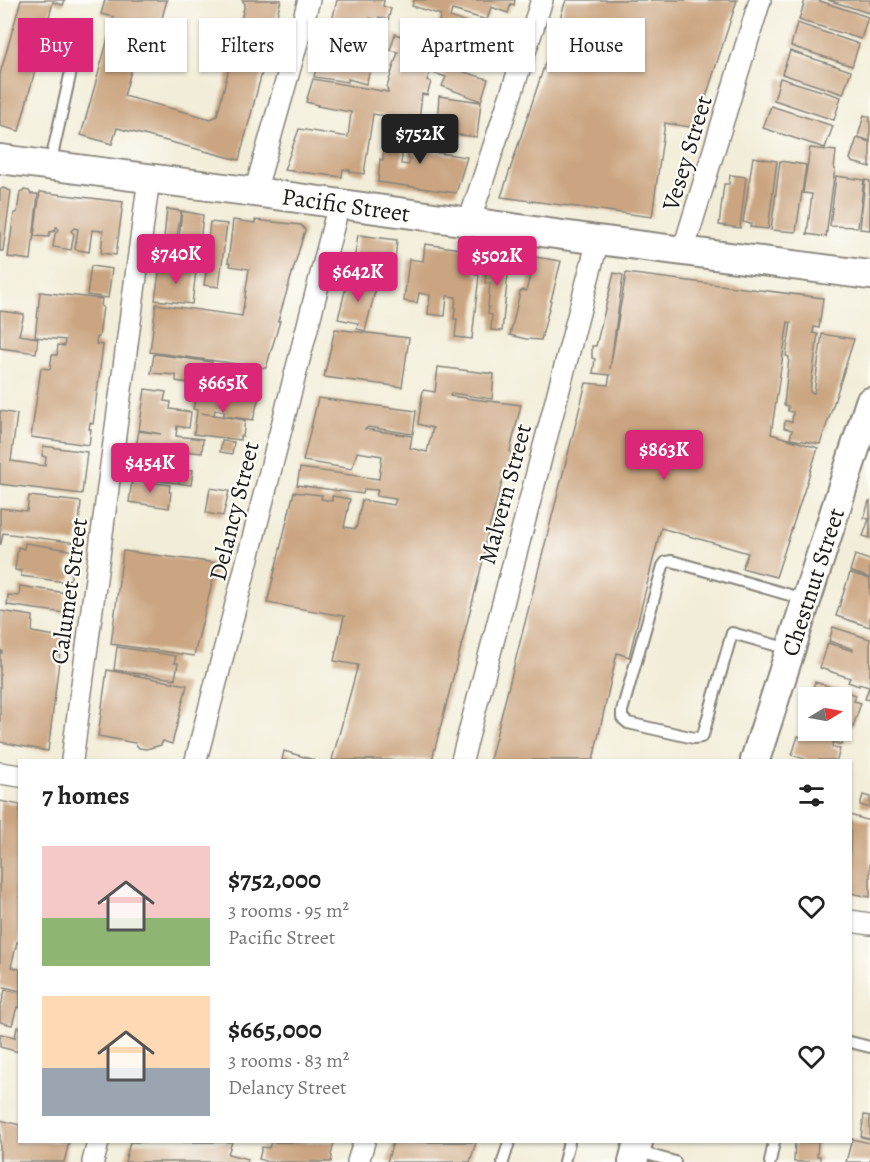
<!DOCTYPE html>
<meta charset="utf-8">
<style>
body{margin:0;font-family:Alegreya,serif;background:#f6f6f6;color:#222;height:100vh;display:flex;flex-direction:column;font-size:22px;white-space:nowrap}
*{box-sizing:border-box;margin:0}
p{font-size:20px;color:#767676}
.icon{flex:none;width:33px;height:33px;fill:none;stroke:currentColor;stroke-width:2;stroke-linecap:round;stroke-linejoin:round}
.map{position:relative;flex:1;overflow:hidden}
.panel{position:absolute;left:18px;top:759px;width:834px;height:384px;display:flex;flex-direction:column;background:#fff;border-radius:0px;box-shadow:0 2px 4px #0004}
.panel>*{flex:none}
.banner{position:absolute;left:18px;top:18px;width:834px;height:54px;display:flex;gap:12px}
.needle{width:39px;rotate:80deg}
.fabs{position:absolute;left:798px;top:687px;display:grid;gap:12px}
.fabs a{display:grid;place-items:center;width:54px;height:54px;border-radius:0px;background:#fff;box-shadow:0 2px 4px #0004;font-size:30px}
.price{position:absolute;translate:-50% -51px;padding:0 14px;border-radius:6px;background:#db2777;color:#fff;font-size:20px;line-height:39px;filter:drop-shadow(0 2px 3px #0008)}
.price::after{content:'';position:absolute;left:50%;top:36px;width:18px;height:14px;margin-left:-9px;background:inherit;clip-path:polygon(0 0,100% 0,50% 100%)}
.price.on{background:#222;color:#fff}
ul{padding:0;list-style:none}
li{display:flex;align-items:center;gap:18px;height:150px;padding:0 24px}
li span{display:grid;place-items:center;flex:none;width:168px;height:120px;border-radius:0px;color:#555}
li>.icon{margin-inline-start:auto}
span .icon{width:72px;height:72px;fill:#fffc;stroke-width:1}
li b{font-size:26px}
h2{display:flex;justify-content:space-between;align-items:center;height:72px;padding:0 24px;font-size:26px}
.chip{padding:0 21px;border-radius:0px;background:#fff;box-shadow:0 2px 4px #0004;font-size:21px;line-height:54px}
.chip.on{background:#db2777;color:#fff}
.map>svg:first-child{display:block}
</style>
<div class="map">
<svg width="870" height="1162" viewBox="0 0 870 1162">
<rect width="100%" height="100%" fill="#fdfcf7"/>
<filter id="ink" filterUnits="userSpaceOnUse"><feTurbulence type="fractalNoise" baseFrequency=".0167" numOctaves="2"/><feDisplacementMap in="SourceGraphic" scale="12" xChannelSelector="R" yChannelSelector="G"/><feConvolveMatrix kernelMatrix="1 2 1 2 8 2 1 2 1" color-interpolation-filters="sRGB"/></filter>
<filter id="wash" filterUnits="userSpaceOnUse"><feTurbulence type="fractalNoise" baseFrequency=".008" numOctaves="4" result="noise"/><feDisplacementMap in="SourceGraphic" scale="24" xChannelSelector="R" yChannelSelector="G"/><feGaussianBlur stdDeviation="1.35" result="paint"/><feColorMatrix in="noise" values="0 0 0 0 0 0 0 0 0 0 0 0 0 0 0 0 0 1.4 0 .05"/><feComposite in="paint" operator="in"/></filter>
<g filter="url(#wash)">
<rect width="100%" height="100%" fill="#f2edd8"/>
<g id="blocks">
<g fill="#cba581">
<path d="M21,0h44l-2,5 -10,-3 -34,129 -19,-5v-52z"/>
<path d="M105,0h62l-8,29 -15,-4 -20,71 87,23 6,-3 28,-112 -3,-4h39l-42,160 -122,-32 -5,16 -31,-9 33,-118 -13,-3z"/>
<path d="M337,0h47l-1,6 8,3 -3,11 -9,-3 -1,4 -8,-3 -2,8 -8,-3 -3,10 -26,-8z"/>
<path d="M414,0h101l-1,5 -3,-1 -3,9 -17,-6 -4,13 -35,-10 -2,7 55,18 -7,22 -35,-11 1,-4 -2,-1 -1,4 -26,-8v-3h-5l3,-11 5,1 3,-9 -29,-9z"/>
<path d="M566,0h171l-41,128 -31,-5 -13,94 -151,-20z"/>
<path d="M805,0h12l51,17 -7,22 -62,-19z"/>
<path d="M828,0h42v9l-1,4z"/>
<path d="M797,23l62,21 -7,22 -61,-20z"/>
<path d="M335,30l53,18 -7,22 -52,-18z"/>
<path d="M415,33l56,17 -7,22 24,7 -7,22 -39,-15 4,-9 -16,-5 -3,8 4,2 -4,13 -5,-1 -3,27 -46,-7 -9,60 -14,-2v-2l-7,-1 -1,8 -58,-7 15,-41 49,8 3,-25 -34,-6 1,-1 -12,-3 7,-23 75,13 -1,-5 11,-35 -8,-2 5,-16 18,6z"/>
<path d="M790,51l61,20 -8,23 -61,-20z"/>
<path d="M320,52h4l47,15 -5,17 -18,-5v3l-34,-5z"/>
<path d="M780,78l61,19 -7,23 -60,-20z"/>
<path d="M439,96l42,6 -4,35 -27,-3 1,-10 -14,-1z"/>
<path d="M771,106l62,20 -8,22 -62,-20z"/>
<path d="M864,115l6,2v24l-12,-4z"/>
<path d="M411,130l9,1 -1,7 15,1 -1,13 34,5 -11,36 -78,-11 2,-23 3,1 2,-24 19,3 -3,25 8,1 1,-7h-2z"/>
<path d="M857,138l13,4v25l-18,-5 -2,-3z"/>
<path d="M810,148l26,3 -2,18h1l-9,68 -19,-3 5,-40 -9,-1z"/>
<path d="M753,157l24,4 -9,68 -18,-2 1,-3 -8,-2z"/>
<path d="M780,161l26,4 -10,67 -25,-2z"/>
<path d="M730,175l16,2 -6,51 -21,-3 5,-41h5z"/>
<path d="M836,176l28,4 -6,47 -28,-1z"/>
<path d="M865,180l5,1v49l-10,-1z"/>
<path d="M3,188l8,3 -8,60h-3v-61z"/>
<path d="M24,190l5,1 2,3h7l-7,66 -23,-3 6,-44h3l3,-21z"/>
<path d="M40,192l83,10 -7,53 -15,-2 2,-22 -11,-1 -3,22 -14,-3 3,-20 -4,-1 -3,3 3,3 -3,16 -18,-3 2,-13 4,-4 -2,-3h-1l-1,4 -5,1 -1,5 -15,-1z"/>
<path d="M167,209l14,2 -6,38 -12,-2z"/>
<path d="M182,211l21,4 -3,27 -21,-4z"/>
<path d="M233,220l22,3v-3l46,5 4,5 -27,91h2l-14,47 -116,-16 6,-48 86,12 7,-47 -19,-3 1,-3 -3,-1z"/>
<path d="M210,222l17,2 -8,63 -15,-2 5,-29h-3z"/>
<path d="M358,235l39,5 -2,21 -5,-1 -3,23 -22,-5 2,-14 -13,-3z"/>
<path d="M425,244l57,8 -2,15h-4l-1,8h4l-7,64 -17,-2 2,-18h-3l2,-22 -9,-1 -2,20 -17,-2 2,-19 -11,-2 -2,10 -13,-2 5,-42 14,2z"/>
<path d="M488,252l22,3 -8,76 -11,-1 1,-15 -4,-1 1,-7h-1l2,-24h-5z"/>
<path d="M535,257l26,4 -20,79 -15,-1 -16,-4 10,-43 3,-2 3,1z"/>
<path d="M91,266l21,3 -4,29 -21,-3z"/>
<path d="M160,266l36,5 -4,33 -37,-4z"/>
<path d="M614,273l9,2 -13,94 16,-96 197,25 -4,30 -5,-1 -1,6 5,1 -8,58 4,1 8,-59 32,5 -23,73 -11,32 -30,-5 2,-9 -8,-2 1,-7 7,1 1,-10 -5,-1v-5l-4,-1 5,-48 -3,-1 5,-33 -3,-1 -17,112 47,14 -42,129 -34,-9 6,-15 -87,-25 -32,129 -12,-4 -24,107h-103l96,-377 22,2 2,-10 -17,-2 2,-14 -3,-1v-12h4z"/>
<path d="M348,279l12,3 1,-2 16,4 -12,47 -8,-2 1,-6 -20,-4z"/>
<path d="M40,292l62,7 -1,7 2,1 -4,30h-2l-1,7 7,1 -10,79 -3,-1 -1,6h2l-2,16 -58,-8 10,-69 9,1 2,-14h5l1,-10 6,1 1,-6 -30,-3z"/>
<path d="M0,311l24,3 -5,21 19,3 -2,15 -36,-5z"/>
<path d="M335,329l74,9 -7,49 -78,-10z"/>
<path d="M154,354l58,8 -3,24 -33,-5v-6l-25,-2z"/>
<path d="M438,367l56,7 -2,25 -41,-6 -1,3 71,9 -11,46 1,3h3l-4,16h-3l-2,2 -21,74 2,3 -54,211h-100l26,-95 -24,-4 10,-45 -77,-13 27,-111 28,3 -1,4 11,2v-5l18,3 -6,28 12,2 6,-29 32,5 2,-6 -20,-3 2,-6 -14,-1 -1,5 -66,-9 3,-17 79,11 3,-23 -25,-4 -5,17 -49,-8 15,-63 98,13 -3,23 -45,-7 -3,2 47,7 -2,12 17,4 6,-24 -15,-4 5,-34 12,2z"/>
<path d="M145,389l21,3 -2,9 7,1 -1,7 21,3 -2,16 -12,-2 -1,10 27,3 -1,14 -66,-7 3,-15 22,3 -22,-4z"/>
<path d="M203,389l56,8 -6,23 -29,-4v-5l-9,-1 -1,5 -13,-2 44,7 -2,16h-3v4l-46,-6 3,-24 -4,-1 3,-14 6,1z"/>
<path d="M0,411l17,3 -6,47 34,5 1,-9 -4,-1 1,-10 44,6 -5,42 -82,-10z"/>
<path d="M222,441l12,1 -2,12 -12,-2z"/>
<path d="M135,454l21,3 -1,9 38,4 -2,15 -59,-8z"/>
<path d="M132,480l38,5 -1,7h2l-2,16 -40,-6z"/>
<path d="M210,488l19,3 -6,25 -17,-3z"/>
<path d="M29,496l52,6 -4,41 -74,-10 -2,11h-1v-36l27,3z"/>
<path d="M869,501h1v37l-7,-2 6,-17 -5,-1z"/>
<path d="M25,543l45,7 3,3 -1,7 -4,2 -1,8 4,3v5l-6,4 -44,-6v-5l-6,-1 3,-23 6,2z"/>
<path d="M123,551l94,12 -23,93 -83,-12z"/>
<path d="M855,555l15,5v18l-20,-7z"/>
<path d="M850,573l20,6v48l-34,-11z"/>
<path d="M20,586l46,7 -2,20 -57,-8 1,-10 11,1z"/>
<path d="M0,611l33,5 -1,16 30,5 -14,114 -48,-9v-90l2,1v-2l-2,-1z"/>
<path d="M833,627l37,12v61l-5,-1 4,-12 -10,-3v2l-11,-4 2,-4 -30,-10 8,-25 25,8v-2l-24,-8z"/>
<path d="M117,647l59,9 -2,7h4l-3,16 -61,-9z"/>
<path d="M107,670l80,15 -15,59 -9,-3 -2,4 -15,4 -7,-1 -4,-5 -37,-7z"/>
<path d="M815,682l41,13 -2,6 7,2 -8,24 -11,-4v-25h-32z"/>
<path d="M808,704v26h34v-1l4,1 -4,15 -9,-3 -1,5 8,2 -3,11h-30l-15,-5 6,-19 3,1 7,-24 -3,-1z"/>
<path d="M284,751l30,9h-32z"/>
<path d="M863,795l7,2v11l-10,-3z"/>
<path d="M0,801l20,4v138l-3,-1 -6,25 9,2v22l-20,-5z"/>
<path d="M850,815l20,6v76l-20,-4z"/>
<path d="M5,990l15,3v15l-3,-1 -5,18 -12,-3v-13z"/>
<path d="M17,1027h3l-1,25 -19,-5v-13l15,3z"/>
<path d="M864,1115l6,1v23l-9,-2z"/>
<path d="M0,1120l20,5v17h49l-5,20h-64z"/>
<path d="M852,1139l18,4v19h-24z"/>
<path d="M130,1142h102l-4,12 20,5 -1,3h-122z"/>
<path d="M271,1142h63l-3,13 1,1 -1,6h-66v-1l-6,-2 3,-12 7,1z"/>
<path d="M393,1142h83l-6,20h-83z"/>
<path d="M795,1142h23l-1,14h3v6h-26z"/>
</g>
</g>
</g>
<g filter="url(#ink)">
<use href="#blocks" fill-opacity="0" stroke="#87847a" stroke-width="1.5"/>
<g fill="none" stroke-linecap="round" stroke-linejoin="round">
<defs>
<g id="lane">
<path d="M50,165l30,-134"/>
<path d="M789,649l-57,-16 -29,102 -2,2 -7,1 -66,-15 -6,-5v-7l41,-145 3,-4 6,-1 135,39"/>
<path d="M850,1042l20,5"/>
<path d="M636,1151l39,11"/>
<path d="M503,1162l6,-20"/>
<path d="M564,1162l5,-20"/>
<path d="M770,1162l4,-20"/>
</g>
<g id="street">
<path d="M255,192l54,-192"/>
<path d="M469,222l73,-222"/>
<path d="M683,251l77,-251"/>
<path d="M72,760l77,-582"/>
<path d="M196,760l143,-556"/>
<path d="M462,760l136,-520"/>
<path d="M0,773l20,3"/>
<path d="M850,921l20,3"/>
<path d="M93,1162l5,-20"/>
<path d="M358,1162l6,-20"/>
</g>
<g id="secondary">
<path d="M0,159l255,33 343,48 272,35"/>
<path d="M755,760l115,-358"/>
<path d="M633,1162l5,-20"/>
</g>
</defs>
<use href="#lane" stroke="#87847a" stroke-width="14"/>
<use href="#street" stroke="#87847a" stroke-width="24"/>
<use href="#secondary" stroke="#87847a" stroke-width="32"/>
<use href="#lane" stroke="#fff" stroke-width="10"/>
<use href="#street" stroke="#fff" stroke-width="21"/>
<use href="#secondary" stroke="#fff" stroke-width="28"/>
</g>
</g>
<g text-anchor="middle" dominant-baseline="central" stroke-width="4.5" stroke-linejoin="round" paint-order="stroke">
<g font-size="24" fill="#1c1c1c" stroke="#fdfcf7">
<text transform="translate(687 153) rotate(-73)">Vesey Street</text>
<text transform="translate(346 205) rotate(8)">Pacific Street</text>
<text transform="translate(505 494) rotate(-75)">Malvern Street</text>
<text transform="translate(234 511) rotate(-76)">Delancy Street</text>
<text transform="translate(813 582) rotate(-72)">Chestnut Street</text>
<text transform="translate(69 591) rotate(-82)">Calumet Street</text>
</g>
</g>
</svg>
<div class="fabs">
<a><svg class="needle" viewBox="-14 -14 28 28"><path d="M0-13l5 13h-10z" fill="#e53935"/><path d="M0 13l5-13h-10z" fill="#767676"/></svg></a>
</div>
<b class="price on" style="left:420px;top:165px">$752K</b>
<b class="price" style="left:176px;top:285px">$740K</b>
<b class="price" style="left:497px;top:287px">$502K</b>
<b class="price" style="left:358px;top:303px">$642K</b>
<b class="price" style="left:223px;top:414px">$665K</b>
<b class="price" style="left:664px;top:481px">$863K</b>
<b class="price" style="left:150px;top:494px">$454K</b>
<div class="banner">
<a class="chip on">Buy</a>
<a class="chip">Rent</a>
<a class="chip">Filters</a>
<a class="chip">New</a>
<a class="chip">Apartment</a>
<a class="chip">House</a>
</div>
<section class="panel">
<h2>7 homes<svg class="icon" aria-label="filters" viewBox="0 0 24 24"><path d="M4 7h16M4 17h16"/><circle cx="9" cy="7" r="2"/><circle cx="15" cy="17" r="2"/></svg></h2>
<ul>
<li><span style="background:linear-gradient(#f6c9c9 60%,#8fb573 0)"><svg class="icon" aria-label="home" viewBox="0 0 24 24"><path d="M3 11l9-7 9 7M6 9v11h12V9"/></svg></span><div><b>$752,000</b><p>3 rooms · 95 m²</p><p>Pacific Street</p></div><svg class="icon" aria-label="heart" viewBox="0 0 24 24"><path d="M12 20l-8-8c-3-5 5-10 8-4 3-6 11-1 8 4z"/></svg></li>
<li><span style="background:linear-gradient(#ffd9b3 60%,#9aa5b1 0)"><svg class="icon" aria-label="home" viewBox="0 0 24 24"><path d="M3 11l9-7 9 7M6 9v11h12V9"/></svg></span><div><b>$665,000</b><p>3 rooms · 83 m²</p><p>Delancy Street</p></div><svg class="icon" aria-label="heart" viewBox="0 0 24 24"><path d="M12 20l-8-8c-3-5 5-10 8-4 3-6 11-1 8 4z"/></svg></li>
</ul>
</section>
</div>
